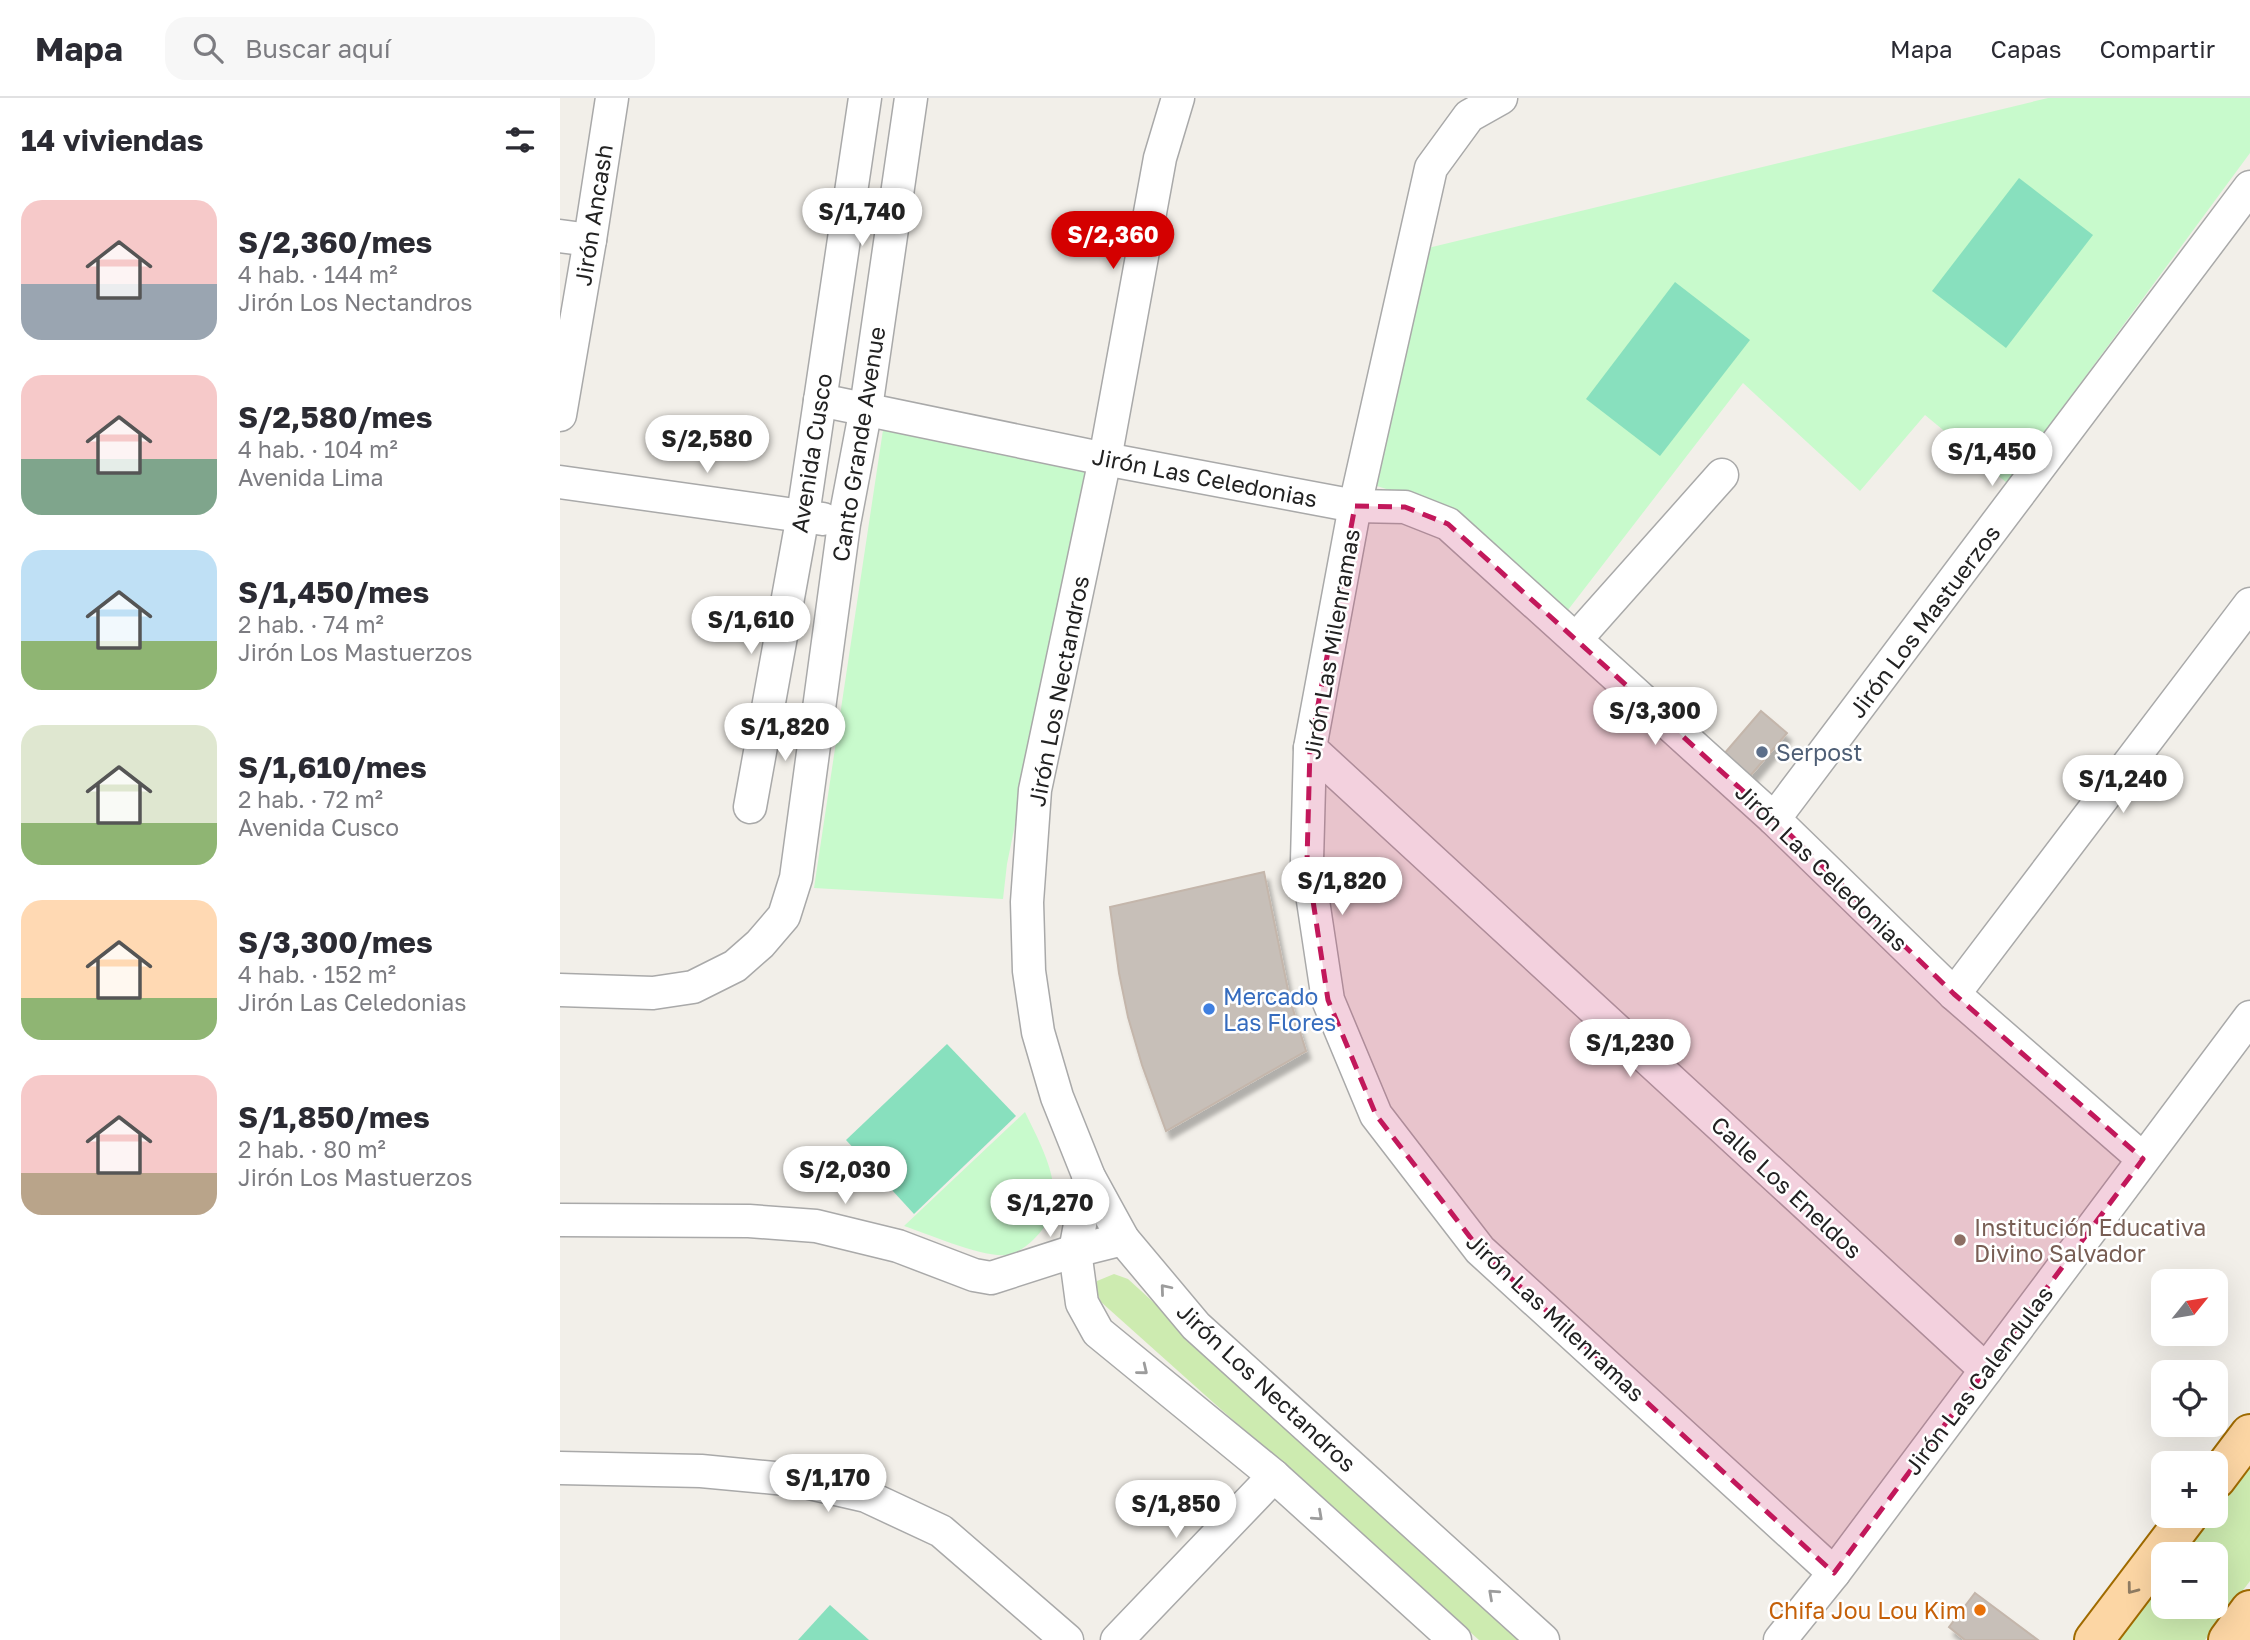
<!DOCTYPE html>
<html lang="es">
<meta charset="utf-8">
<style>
body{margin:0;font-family:"Golos Text",sans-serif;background:#f7f7f7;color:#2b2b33;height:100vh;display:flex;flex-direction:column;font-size:26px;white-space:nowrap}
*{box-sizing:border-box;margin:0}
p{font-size:23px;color:#7c7c81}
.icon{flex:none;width:38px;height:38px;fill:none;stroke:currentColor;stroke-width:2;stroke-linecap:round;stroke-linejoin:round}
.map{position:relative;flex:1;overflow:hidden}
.panel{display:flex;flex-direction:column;background:#fff;width:560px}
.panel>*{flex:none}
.needle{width:46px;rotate:60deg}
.fabs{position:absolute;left:1591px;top:1171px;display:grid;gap:14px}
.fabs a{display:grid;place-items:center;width:77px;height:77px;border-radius:14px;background:#fff;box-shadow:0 7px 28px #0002;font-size:35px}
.price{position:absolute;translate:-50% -60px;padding:0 16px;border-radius:24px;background:#fff;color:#222;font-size:23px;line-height:46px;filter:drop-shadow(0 2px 4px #0008)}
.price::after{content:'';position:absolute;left:50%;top:42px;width:21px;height:16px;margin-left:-10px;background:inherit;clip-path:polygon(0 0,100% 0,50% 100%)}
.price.active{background:#d40000;color:#fff}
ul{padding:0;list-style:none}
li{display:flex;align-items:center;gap:21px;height:175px;padding:0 21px}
li span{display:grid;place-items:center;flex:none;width:196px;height:140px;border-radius:21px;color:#555}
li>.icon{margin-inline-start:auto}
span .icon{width:84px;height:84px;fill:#fffc;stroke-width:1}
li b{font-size:30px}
h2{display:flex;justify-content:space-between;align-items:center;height:84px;padding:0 21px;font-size:30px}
header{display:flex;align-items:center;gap:42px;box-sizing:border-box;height:98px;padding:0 35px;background:#fff;border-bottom:2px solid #e1e1e2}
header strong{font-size:33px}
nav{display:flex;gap:38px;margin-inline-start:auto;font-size:24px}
.search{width:490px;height:63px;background:#f7f7f7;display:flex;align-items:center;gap:18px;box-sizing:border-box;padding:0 24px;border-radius:21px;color:#7c7c81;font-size:26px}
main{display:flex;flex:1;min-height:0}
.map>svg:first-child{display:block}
</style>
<header>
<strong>Mapa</strong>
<div class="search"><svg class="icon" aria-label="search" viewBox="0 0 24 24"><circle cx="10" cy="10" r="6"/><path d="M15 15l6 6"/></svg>Buscar aquí</div>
<nav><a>Mapa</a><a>Capas</a><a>Compartir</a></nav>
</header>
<main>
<section class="panel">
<h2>14 viviendas<svg class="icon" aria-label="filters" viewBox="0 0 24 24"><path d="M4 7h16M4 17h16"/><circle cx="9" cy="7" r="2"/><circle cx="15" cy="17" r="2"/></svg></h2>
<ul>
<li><span style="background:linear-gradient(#f6c9c9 60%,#9aa5b1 0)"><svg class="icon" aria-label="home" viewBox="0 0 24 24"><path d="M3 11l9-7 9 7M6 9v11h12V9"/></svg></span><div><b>S/2,360/mes</b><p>4 hab. · 144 m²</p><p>Jirón Los Nectandros</p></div></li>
<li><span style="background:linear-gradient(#f6c9c9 60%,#7fa58c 0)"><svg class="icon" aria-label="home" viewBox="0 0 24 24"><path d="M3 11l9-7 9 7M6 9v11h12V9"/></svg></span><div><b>S/2,580/mes</b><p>4 hab. · 104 m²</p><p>Avenida Lima</p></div></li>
<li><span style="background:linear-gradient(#bfe0f5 65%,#8fb573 0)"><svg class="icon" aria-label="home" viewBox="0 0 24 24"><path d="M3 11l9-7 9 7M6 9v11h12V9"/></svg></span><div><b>S/1,450/mes</b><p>2 hab. · 74 m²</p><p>Jirón Los Mastuerzos</p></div></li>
<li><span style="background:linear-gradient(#dfe7d0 70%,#8fb573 0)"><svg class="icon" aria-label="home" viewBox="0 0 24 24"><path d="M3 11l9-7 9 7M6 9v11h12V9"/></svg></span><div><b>S/1,610/mes</b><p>2 hab. · 72 m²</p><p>Avenida Cusco</p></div></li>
<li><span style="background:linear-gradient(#ffd9b3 70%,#8fb573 0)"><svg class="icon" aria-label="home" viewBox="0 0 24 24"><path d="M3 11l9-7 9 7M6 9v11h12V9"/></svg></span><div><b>S/3,300/mes</b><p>4 hab. · 152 m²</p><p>Jirón Las Celedonias</p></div></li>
<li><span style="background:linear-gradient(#f6c9c9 70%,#b9a48a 0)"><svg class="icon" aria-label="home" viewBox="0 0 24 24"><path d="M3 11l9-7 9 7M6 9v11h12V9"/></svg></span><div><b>S/1,850/mes</b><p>2 hab. · 80 m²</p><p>Jirón Los Mastuerzos</p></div></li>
</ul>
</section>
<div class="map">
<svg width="1690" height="1542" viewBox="0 0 1690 1542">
<defs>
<filter id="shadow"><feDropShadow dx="4.5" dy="8" stdDeviation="2" flood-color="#0004"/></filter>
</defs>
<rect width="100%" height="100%" fill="#f2efe9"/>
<g fill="#cdebb0">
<path d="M554,1176l14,5 396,361h-45l-378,-338 -5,-12 1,-9z"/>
<path d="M1690,1365v118l-45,59h-89l47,-62v28h53v-52h-35l29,-38h6v-7z"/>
</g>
<g fill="#c8facc">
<path d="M1488,0h202v55l-243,330 -82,-68 -65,76 -117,-108 -182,236 -144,-120 -40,-13 51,-238z"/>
<path d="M323,332l204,40 -80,394 -4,35 -189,-11z"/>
<path d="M465,1014c19,40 49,89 9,127 -7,7 -18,15 -27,16 -24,3 -79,-21 -103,-29z"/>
</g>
<g fill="#88e0be">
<path d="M1459,80l74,57 -87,113 -74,-57z"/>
<path d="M1115,184l75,58 -90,116 -74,-57z"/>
<path d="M387,946l69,72 -102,98 -68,-74z"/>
<path d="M270,1507l39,35h-71z"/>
</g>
<g fill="#c7bfb8" stroke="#c4b6ab" stroke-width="2" filter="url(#shadow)">
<path d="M1201,613l26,22 -37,43 -26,-22z"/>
<path d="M704,774l26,128 16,51 -140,80 -24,-66 -14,-48 -9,-44 -9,-66z"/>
<path d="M1415,1495l63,47h-73l-16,-13z"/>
</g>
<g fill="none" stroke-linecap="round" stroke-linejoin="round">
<defs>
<g id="minor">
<path d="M618,0l-18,60 -55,301 -70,331 -8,112 2,69 9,61 19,65 32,80 34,62 73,87 347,314"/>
<path d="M941,0l-32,18 -38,52 -76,338 -45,242 -3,113 21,139 48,115 104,135 354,323"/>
<path d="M0,138l30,4"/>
<path d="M260,302l285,59 250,47 50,1 43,17 326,295 180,175 189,165"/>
<path d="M0,317l30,-175 22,-142"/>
<path d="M0,384l263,37"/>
<path d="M1018,543l7,-12 137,-154"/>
<path d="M750,650l676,622"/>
<path d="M190,709l53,-292 62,-417"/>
<path d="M1214,721l476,-632"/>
<path d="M0,892l93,3 40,-6 42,-21 25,-22 24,-28 12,-38 48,-354 22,-116 45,-310"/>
<path d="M1394,896l296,-390"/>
<path d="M529,1079l-14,74 7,52 16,29 176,144 181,164"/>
<path d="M0,1122l189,1 67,5 82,20 76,29 17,3 84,-27 48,-12"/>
<path d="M0,1370l141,3 95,9 70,16 75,35 126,109"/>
<path d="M557,1542l157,-164"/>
<path d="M1220,1542l54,-67 416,-556"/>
</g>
<g id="major">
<path d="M1656,1381l34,-45"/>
<path d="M1534,1542l94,-124"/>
<path d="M1668,1542l22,-30"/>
</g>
</defs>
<use href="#minor" stroke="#a9a9a9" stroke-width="35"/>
<use href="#major" stroke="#a06b00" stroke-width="42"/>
<use href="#minor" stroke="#fff" stroke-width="32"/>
<use href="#major" stroke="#fcd6a4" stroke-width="38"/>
</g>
<defs><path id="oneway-chevron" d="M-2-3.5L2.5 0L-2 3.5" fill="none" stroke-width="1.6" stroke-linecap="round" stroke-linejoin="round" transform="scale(1.75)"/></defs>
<g stroke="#9c9c9c">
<use href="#oneway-chevron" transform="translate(605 1191) rotate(-130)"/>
<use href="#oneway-chevron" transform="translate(583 1272) rotate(39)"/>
<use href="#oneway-chevron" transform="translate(758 1418) rotate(42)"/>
<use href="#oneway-chevron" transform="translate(933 1496) rotate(-138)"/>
</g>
<use stroke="#8f7c63" href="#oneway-chevron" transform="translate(1572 1491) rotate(127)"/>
<path fill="#c2185b" fill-opacity="0.2" stroke="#c2185b" stroke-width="5" stroke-dasharray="14 9" stroke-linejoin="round" d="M795,408l50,1 43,17 326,295 180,175 189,165 -309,414 -354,-323 -104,-135 -48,-115 -21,-139 3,-113z"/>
<circle fill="#5c6f8a" stroke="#fff" stroke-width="2.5" cx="1202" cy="654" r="7"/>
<circle fill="#3f7fe0" stroke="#fff" stroke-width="2.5" cx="649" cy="911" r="7"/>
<circle fill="#8d6e63" stroke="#fff" stroke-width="2.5" cx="1400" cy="1142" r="7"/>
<circle fill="#e8710a" stroke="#fff" stroke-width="2.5" cx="1420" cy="1512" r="7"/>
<g text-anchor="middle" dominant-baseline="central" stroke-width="5" stroke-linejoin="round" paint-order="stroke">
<g font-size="23" fill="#222" stroke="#fff">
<text transform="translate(33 117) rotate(-81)">Jirón Ancash</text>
<text transform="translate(298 346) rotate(-81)">Canto Grande Avenue</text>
<text transform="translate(251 355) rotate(-81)">Avenida Cusco</text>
<text transform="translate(645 379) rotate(11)">Jirón Las Celedonias</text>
<text transform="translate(1364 523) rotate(-53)">Jirón Los Mastuerzos</text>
<text transform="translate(771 546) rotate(-80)">Jirón Las Milenramas</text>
<text transform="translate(498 593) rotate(-79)">Jirón Los Nectandros</text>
<text transform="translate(1262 769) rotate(44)">Jirón Las Celedonias</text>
<text transform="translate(1227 1089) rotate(43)">Calle Los Eneldos</text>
<text transform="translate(996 1219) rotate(43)">Jirón Las Milenramas</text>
<text transform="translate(1418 1282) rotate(-53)">Jirón Las Calendulas</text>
<text transform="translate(707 1289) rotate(43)">Jirón Los Nectandros</text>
</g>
<g font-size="23" fill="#4e5e75" stroke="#fff" text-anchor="start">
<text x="1216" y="654">Serpost</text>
</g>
<g font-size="23" fill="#366cbe" stroke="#fff" text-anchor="start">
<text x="663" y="898">Mercado<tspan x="663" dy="26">Las Flores</tspan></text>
</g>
<g font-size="23" fill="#785e54" stroke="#fff" text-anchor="start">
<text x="1414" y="1129">Institución Educativa<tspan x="1414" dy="26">Divino Salvador</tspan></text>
</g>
<g font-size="23" fill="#c56008" stroke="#fff" text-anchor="end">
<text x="1406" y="1512">Chifa Jou Lou Kim</text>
</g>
</g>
</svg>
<div class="fabs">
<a><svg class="needle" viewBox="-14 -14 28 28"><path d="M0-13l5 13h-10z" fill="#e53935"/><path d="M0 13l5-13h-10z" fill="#7c7c81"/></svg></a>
<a><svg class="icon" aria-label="locate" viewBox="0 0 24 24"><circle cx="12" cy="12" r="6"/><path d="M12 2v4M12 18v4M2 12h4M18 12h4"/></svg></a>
<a>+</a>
<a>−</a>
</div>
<b class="price" style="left:302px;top:150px">S/1,740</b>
<b class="price active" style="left:553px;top:173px">S/2,360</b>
<b class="price" style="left:147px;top:377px">S/2,580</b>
<b class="price" style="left:1432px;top:390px">S/1,450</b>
<b class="price" style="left:191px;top:558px">S/1,610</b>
<b class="price" style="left:1095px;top:649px">S/3,300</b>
<b class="price" style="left:225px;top:665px">S/1,820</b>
<b class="price" style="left:1563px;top:717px">S/1,240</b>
<b class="price" style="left:782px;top:819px">S/1,820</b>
<b class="price" style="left:1070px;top:981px">S/1,230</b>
<b class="price" style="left:285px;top:1108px">S/2,030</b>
<b class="price" style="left:490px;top:1141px">S/1,270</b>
<b class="price" style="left:268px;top:1416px">S/1,170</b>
<b class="price" style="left:616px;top:1442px">S/1,850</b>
</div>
</main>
